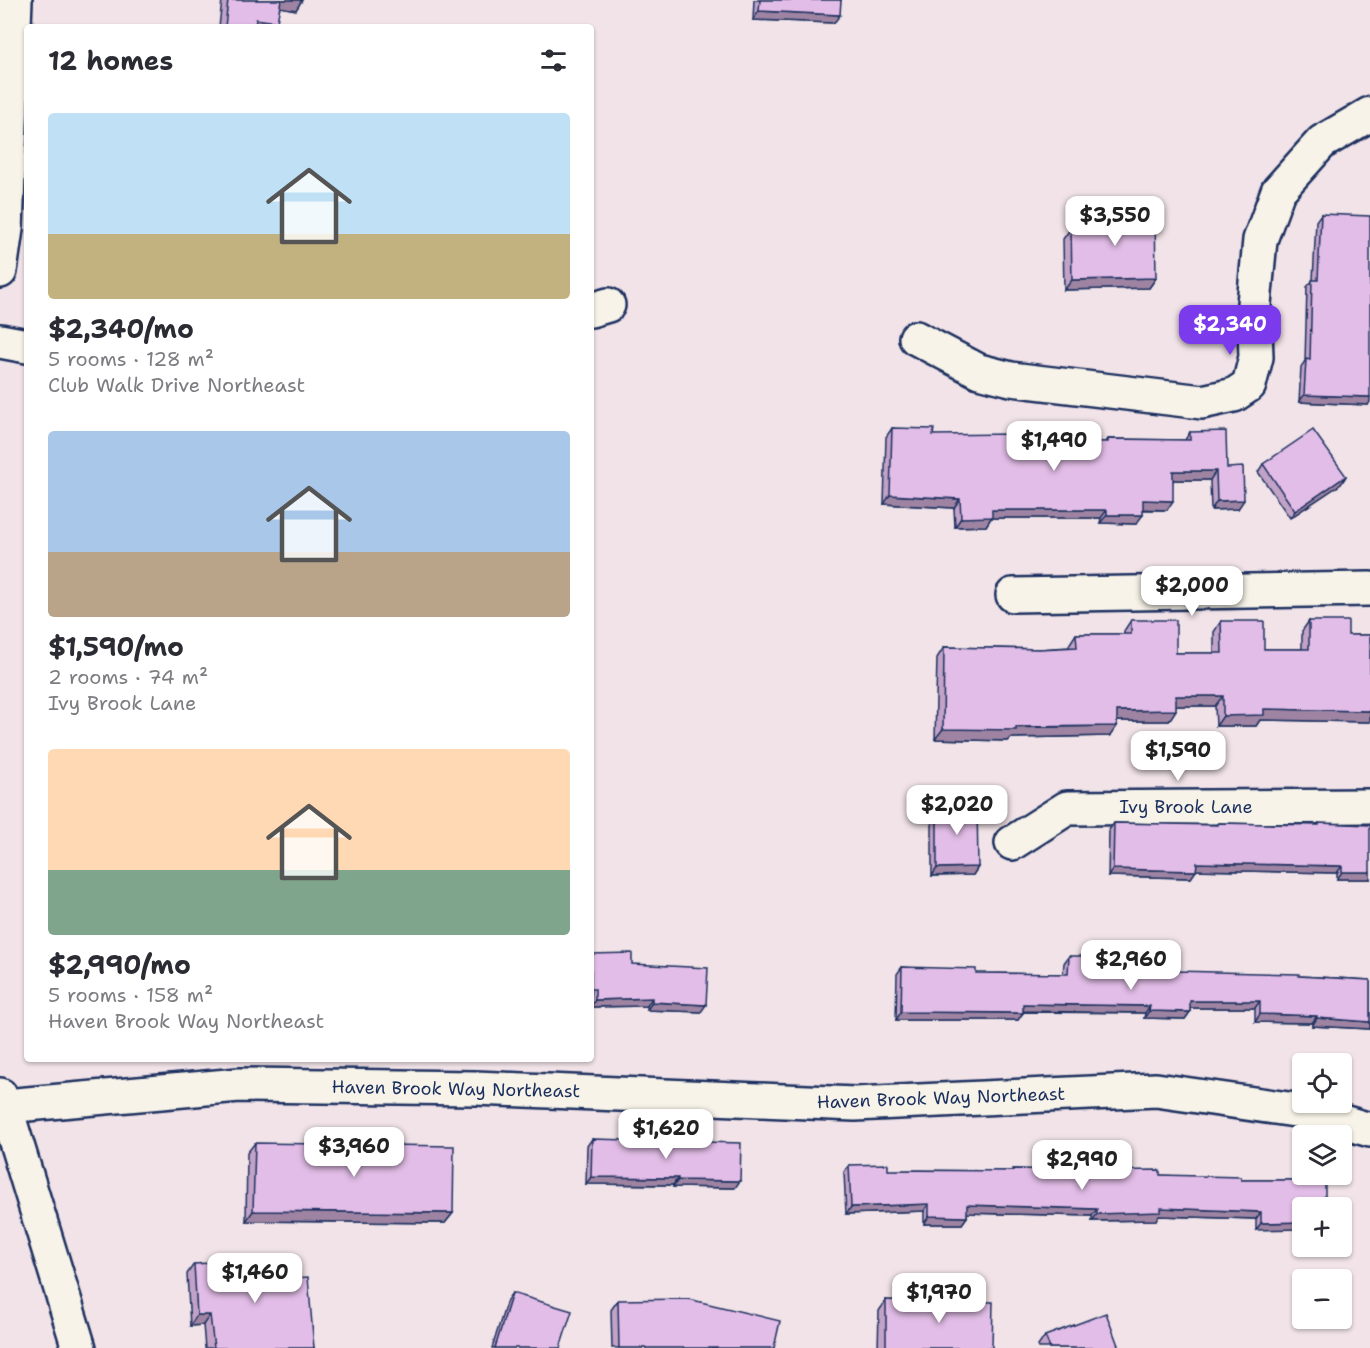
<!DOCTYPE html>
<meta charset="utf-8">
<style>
body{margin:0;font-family:"Shantell Sans",sans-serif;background:#f2f2f3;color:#2b2b33;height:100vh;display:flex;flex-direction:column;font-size:22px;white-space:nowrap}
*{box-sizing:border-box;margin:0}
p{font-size:20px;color:#7c7c81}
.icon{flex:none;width:33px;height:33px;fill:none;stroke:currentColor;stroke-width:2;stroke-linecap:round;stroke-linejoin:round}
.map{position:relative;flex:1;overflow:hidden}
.panel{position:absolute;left:24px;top:24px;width:570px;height:1038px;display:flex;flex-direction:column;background:#fff;border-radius:6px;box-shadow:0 2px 4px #0004}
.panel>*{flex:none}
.tools{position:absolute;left:1292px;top:1053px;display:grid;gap:12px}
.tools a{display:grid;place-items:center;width:60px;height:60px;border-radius:6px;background:#fff;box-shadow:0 2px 4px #0004;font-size:30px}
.price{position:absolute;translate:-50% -51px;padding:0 14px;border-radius:12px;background:#fff;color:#222;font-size:20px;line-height:39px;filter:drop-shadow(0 2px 3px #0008)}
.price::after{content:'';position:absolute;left:50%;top:36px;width:18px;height:14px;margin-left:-9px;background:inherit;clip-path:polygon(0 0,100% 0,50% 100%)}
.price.active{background:#7c3aed;color:#fff}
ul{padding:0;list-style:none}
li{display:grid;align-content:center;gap:12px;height:318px;padding:0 24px}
li span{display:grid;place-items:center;height:186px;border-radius:6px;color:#555}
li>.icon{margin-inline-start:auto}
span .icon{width:108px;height:108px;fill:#fffc;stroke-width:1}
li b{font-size:26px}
h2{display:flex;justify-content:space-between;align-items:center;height:72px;padding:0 24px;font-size:26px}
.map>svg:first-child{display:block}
</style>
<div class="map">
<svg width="1370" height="1348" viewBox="0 0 1370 1348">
<rect width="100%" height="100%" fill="#f1e3e8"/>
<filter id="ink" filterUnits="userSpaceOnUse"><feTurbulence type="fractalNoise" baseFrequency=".0167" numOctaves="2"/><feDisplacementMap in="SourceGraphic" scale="12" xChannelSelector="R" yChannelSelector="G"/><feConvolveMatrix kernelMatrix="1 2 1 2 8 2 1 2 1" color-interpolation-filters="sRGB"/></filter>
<g filter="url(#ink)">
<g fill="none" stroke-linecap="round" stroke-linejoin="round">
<defs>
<g id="minor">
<path d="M0,271l6,-42 9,-229"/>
<path d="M591,310l17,-5"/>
<path d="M916,338l63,33 32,8 191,23 32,-7 15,-10 7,-28 -2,-53 6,-64 18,-49 44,-49 48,-28"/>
<path d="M0,341l27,5"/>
<path d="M1013,595l357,-6"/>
<path d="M1012,843l55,-35 303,-2"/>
<path d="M0,1095l5,11 74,242"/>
<path d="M5,1106l234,-21 236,3 380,16 301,-14 153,22 61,18"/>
</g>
</defs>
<use href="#minor" stroke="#1b2f5e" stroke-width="38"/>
<use href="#minor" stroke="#f7f3e8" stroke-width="33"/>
</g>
<g fill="#c2a3c7" stroke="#1b2f5e" stroke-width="1.5">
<path d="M222,0h80l-6,10 -16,-3 -6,20h-55z"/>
<path d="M754,0h87l-7,23 -81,-3z"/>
<path d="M1094,213l62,65 -7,10 -85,2 -1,-51 8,-11h16v-4z"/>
<path d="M1321,214l47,191 -69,-3 2,-35 4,-6 2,-74 6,-7 3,-59z"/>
<path d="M892,428l41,7 78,16h39l6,-10 50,1 2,-3 77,1 5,-8 37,36 11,41 -27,1 -1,-30h-37l-6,30h-24l-7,14 -36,-1 1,-5h-110l-5,8 -31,1 -1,-19 -70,-4 2,-67z"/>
<path d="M1263,464l83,12 -5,8 -51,34 -32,-46z"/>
<path d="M1131,620l45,33h38v-21l7,-11 43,28h38v-18l7,-10 39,14h22v87l-110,-2 -4,6h-40l-1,-20h-39l-7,15h-52v5l-7,10 -99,2 -3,3 -73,-2 2,-81 7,-11 95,2 30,-2v-2l7,-11h48v-3z"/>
<path d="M937,805l41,62 -5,8 -41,1v-64z"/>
<path d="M1114,823l102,2 2,-2 100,2 1,-2 51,56h-33v-6l-141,-3 -5,8 -83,-2 1,-46z"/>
<path d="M591,954l41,10 69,48 -54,-2v-4l-56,1z"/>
<path d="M1069,956l35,11 28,3 167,6 71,4v49l-58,-3v-3l-57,-1v-14h-65v4l-5,7 -41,-1 1,-5 -122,-1 -5,8h-122l1,-46 5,-7 74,6 87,1 1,-11z"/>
<path d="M592,1139l143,49 -62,-1v-2l-87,-1 1,-38z"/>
<path d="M255,1143l198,70 -8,10 -199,-2 1,-68z"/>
<path d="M849,1165l39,5 123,1 2,-2 147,6 81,5h84l-69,50v-11l-97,-3 -3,4 -64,1v-5l-125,-3v4l-5,7h-38v-13l-78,3 -2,-42z"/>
<path d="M194,1264l101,14 19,70h-109l-2,-23 -13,1 -3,-52z"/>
<path d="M512,1293l48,55h-68l15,-48z"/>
<path d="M618,1300l156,48h-162l-1,-38z"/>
<path d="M886,1300l106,48h-114l1,-37z"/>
<path d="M1045,1336l74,12h-80l-1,-2z"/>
</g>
<g fill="#9e84a2" stroke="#1b2f5e" stroke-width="1.5">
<path d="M278,0h24l-6,10 -22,-4z"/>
<path d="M759,11l81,4 -6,8 -81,-3z"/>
<path d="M256,19l21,3 -3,5h-24z"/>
<path d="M1156,278l-7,10 -85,2 8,-10z"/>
<path d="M1304,395l66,2v5l-2,3 -69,-3z"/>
<path d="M1173,471h43l-6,9h-44z"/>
<path d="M1346,476l-5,8 -51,34 5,-7z"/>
<path d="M890,495l70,4 -6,9 -70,-4z"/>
<path d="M1143,500l30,1 -6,9 -30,-1z"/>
<path d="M1244,500l-6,9 -27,1 6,-9z"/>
<path d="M992,510h115l-6,8h-110l-5,8 -31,1 6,-9z"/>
<path d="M1107,515h36l-7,9 -36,-1z"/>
<path d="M1176,696h47l-8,10h-46z"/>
<path d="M1264,709l106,2v11l-110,-2 -4,6h-40l7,-10z"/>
<path d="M1176,710l-7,11h-60l8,-10z"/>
<path d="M1117,726l-7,10 -99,2 -3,3 -73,-2 8,-10z"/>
<path d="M1197,863l145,3 -5,7 -146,-3z"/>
<path d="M978,867l-5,8 -41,1 5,-8z"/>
<path d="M1113,869l83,2 -5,7 -83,-2z"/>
<path d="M1342,872h28v7h-33z"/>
<path d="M652,998l-5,8 -56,1 4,-7z"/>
<path d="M1190,1001h70l-5,7h-70z"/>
<path d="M652,1002l54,3 -5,7 -54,-2z"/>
<path d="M1023,1004l127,2 -5,7 -127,-2z"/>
<path d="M1149,1011l41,1 -5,7 -41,-1z"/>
<path d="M901,1012l122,1 -5,7h-122z"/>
<path d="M1260,1014l57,2 -5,7 -57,-1z"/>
<path d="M1317,1018l53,4v7l-58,-3z"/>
<path d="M591,1177l87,1 -5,7 -87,-1z"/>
<path d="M678,1180l62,1 -5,7 -62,-1z"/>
<path d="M929,1204l-5,7 -78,3 5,-7z"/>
<path d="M967,1205l130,4 -5,7 -130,-3z"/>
<path d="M1161,1208l100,4 -5,7 -97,-3 -3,4 -64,1 5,-7z"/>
<path d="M253,1211l200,2 -8,10 -199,-2z"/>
<path d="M929,1216l38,1 -5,7h-38z"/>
<path d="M1302,1222v7l-46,1 5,-7z"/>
<path d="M197,1315h13l-7,10 -13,1z"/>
</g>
<g fill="#e2bde7" stroke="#1b2f5e" stroke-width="1.5">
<path d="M228,0h53l-4,22 -21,-3 -1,8h-30z"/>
<path d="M760,0h81l-1,15 -81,-4z"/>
<path d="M1155,211l1,67 -84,2 -1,-52 23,-1v-14z"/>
<path d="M1321,214l49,2v181l-66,-2 2,-36 4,1 2,-80h6z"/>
<path d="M892,428l42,1 -1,6 78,-1v17h45v-10l52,1v-3l82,1v-8l36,-1 1,37 16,-1 1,33 -27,1 -1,-30h-43v30l-30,-1v15h-36v-5h-115v7l-31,1 -1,-19 -70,-4z"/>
<path d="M1313,430l33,46 -51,35 -32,-47z"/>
<path d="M1131,620h45v33h46l-1,-32h43v28h45v-28h39v14h22v76l-106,-2v6l-41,1v-20h-47v14l-59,1v15l-101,1v3l-73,-1 1,-82 95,2 38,-2 -1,-13h55z"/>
<path d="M977,804l1,63 -41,1v-63z"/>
<path d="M1114,823l104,2v-2l101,2v-2l51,2v47h-28v-6l-145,-3 -1,8 -83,-2z"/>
<path d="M632,953v11l76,4 -2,37 -54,-3v-4l-57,2v-11h-4v-35z"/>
<path d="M1069,956h35v11h28v3l167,4v2l71,4v42l-53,-4v-2l-57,-2v-13h-70v11l-41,-1 1,-5 -127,-2v9l-122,-1 1,-45 74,2v4l92,1z"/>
<path d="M592,1139l149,4 -1,38 -62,-1v-2l-87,-1z"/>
<path d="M255,1143l199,3 -1,67 -200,-2z"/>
<path d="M888,1164v6l125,1v-2l66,1v1l81,-1v5l81,2v3h84v28h-23v14l-41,1v-11l-100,-4v4l-64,2v-5l-130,-4v12l-38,-1v-12l-78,3 -2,-42z"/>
<path d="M293,1258l2,20 13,-1 6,71h-100l-4,-33h-13l-3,-51z"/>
<path d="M512,1293l60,18 -12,37h-65z"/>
<path d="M688,1299l92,22 -6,27h-155l-1,-48z"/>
<path d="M886,1300l107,2 -1,46h-106z"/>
<path d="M1106,1313l13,35h-69l-5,-12z"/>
</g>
</g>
<g text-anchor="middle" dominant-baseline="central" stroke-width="6" stroke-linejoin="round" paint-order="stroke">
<g font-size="18" fill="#1b2f5e" stroke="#f7f3e8">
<text x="1186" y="807">Ivy Brook Lane</text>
<text transform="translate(456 1089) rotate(1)">Haven Brook Way Northeast</text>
<text transform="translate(941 1098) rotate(-2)">Haven Brook Way Northeast</text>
</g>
</g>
</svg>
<div class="tools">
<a><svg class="icon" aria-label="locate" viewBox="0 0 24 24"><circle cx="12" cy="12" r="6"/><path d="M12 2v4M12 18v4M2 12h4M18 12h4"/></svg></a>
<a><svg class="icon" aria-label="layers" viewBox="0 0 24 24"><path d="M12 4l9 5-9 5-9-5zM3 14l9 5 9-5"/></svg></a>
<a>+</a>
<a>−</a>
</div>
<b class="price" style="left:1115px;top:247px">$3,550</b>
<b class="price active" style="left:1230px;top:356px">$2,340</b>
<b class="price" style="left:1054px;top:472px">$1,490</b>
<b class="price" style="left:1192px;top:617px">$2,000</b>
<b class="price" style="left:1178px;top:782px">$1,590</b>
<b class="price" style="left:957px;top:836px">$2,020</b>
<b class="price" style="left:1131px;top:991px">$2,960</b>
<b class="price" style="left:666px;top:1160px">$1,620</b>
<b class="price" style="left:354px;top:1178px">$3,960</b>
<b class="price" style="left:1082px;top:1191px">$2,990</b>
<b class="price" style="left:255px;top:1304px">$1,460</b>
<b class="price" style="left:939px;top:1324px">$1,970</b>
<section class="panel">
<h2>12 homes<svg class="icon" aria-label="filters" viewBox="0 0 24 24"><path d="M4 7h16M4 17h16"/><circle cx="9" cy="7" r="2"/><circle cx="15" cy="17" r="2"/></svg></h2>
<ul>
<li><span style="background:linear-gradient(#bfe0f5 65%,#c2b280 0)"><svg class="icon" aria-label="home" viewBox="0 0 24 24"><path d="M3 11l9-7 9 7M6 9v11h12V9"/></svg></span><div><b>$2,340/mo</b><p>5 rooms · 128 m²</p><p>Club Walk Drive Northeast</p></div></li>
<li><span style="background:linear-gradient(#a9c7e8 65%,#b9a48a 0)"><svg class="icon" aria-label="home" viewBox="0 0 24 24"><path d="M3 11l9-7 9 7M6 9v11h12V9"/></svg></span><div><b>$1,590/mo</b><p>2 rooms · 74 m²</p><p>Ivy Brook Lane</p></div></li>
<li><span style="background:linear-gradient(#ffd9b3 65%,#7fa58c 0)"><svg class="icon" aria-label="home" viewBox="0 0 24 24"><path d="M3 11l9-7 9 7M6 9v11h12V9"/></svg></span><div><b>$2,990/mo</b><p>5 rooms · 158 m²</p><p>Haven Brook Way Northeast</p></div></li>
</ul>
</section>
</div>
